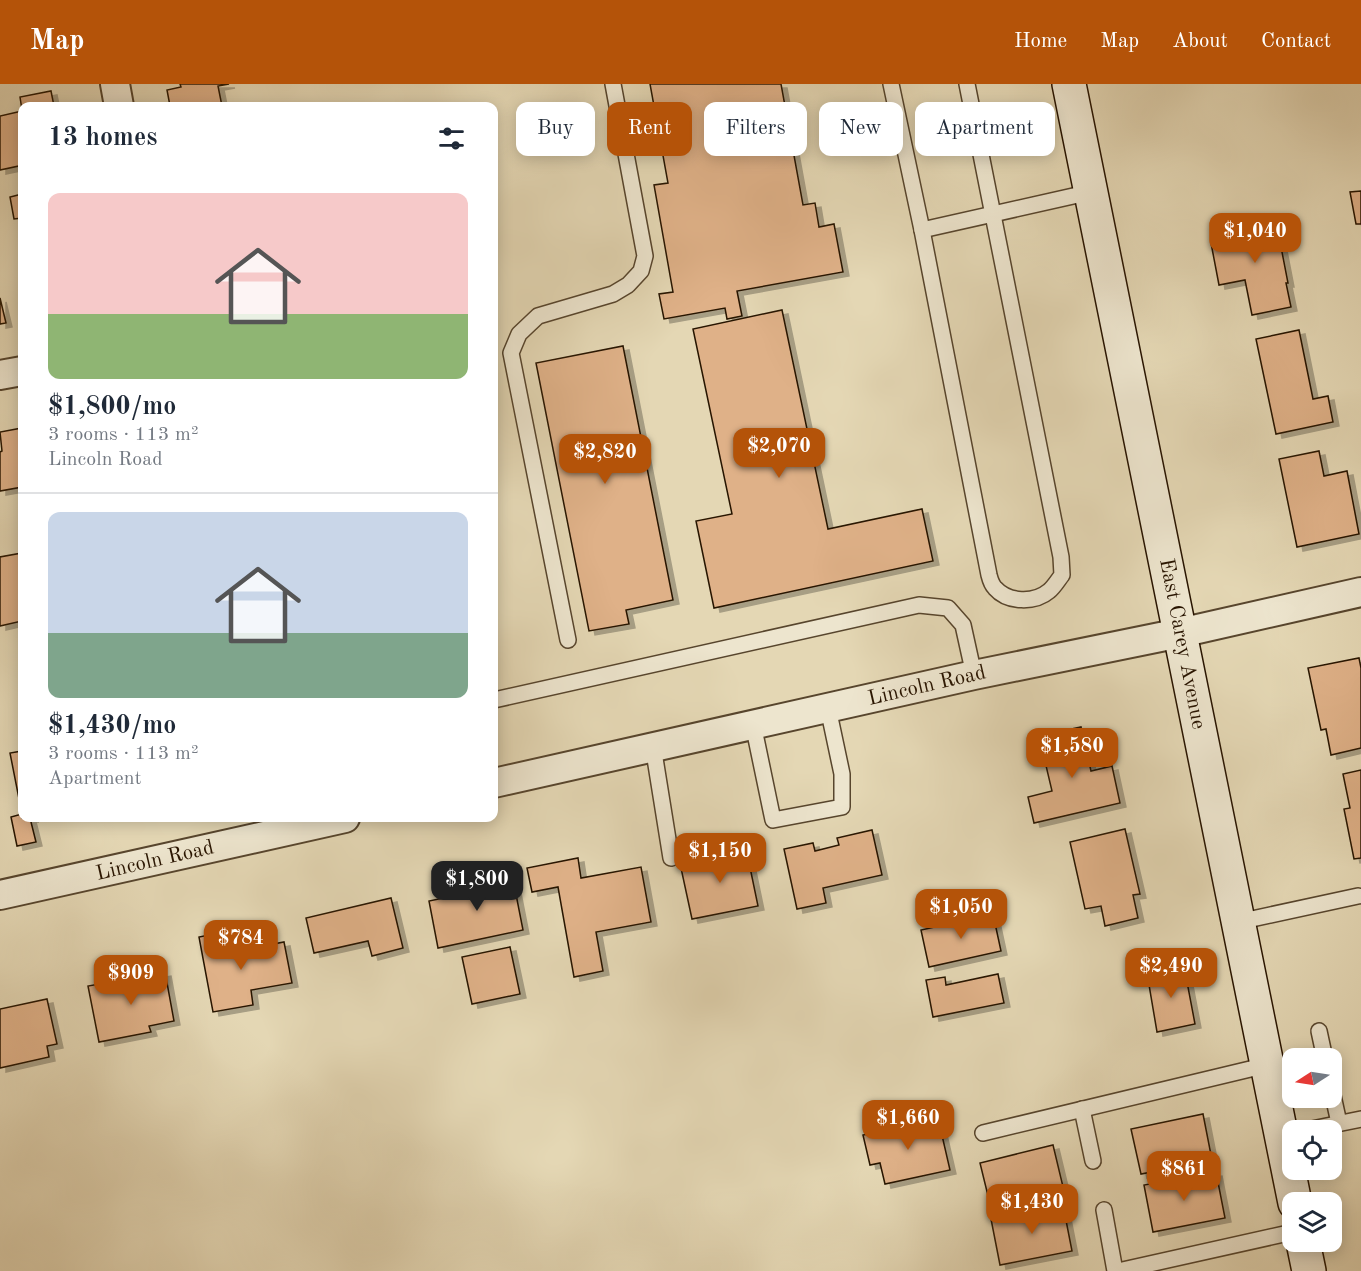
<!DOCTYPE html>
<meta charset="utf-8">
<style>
body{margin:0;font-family:"Old Standard TT",serif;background:#f6f6f7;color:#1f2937;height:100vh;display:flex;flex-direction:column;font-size:22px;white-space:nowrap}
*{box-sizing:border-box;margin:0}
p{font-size:20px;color:#747a83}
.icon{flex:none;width:33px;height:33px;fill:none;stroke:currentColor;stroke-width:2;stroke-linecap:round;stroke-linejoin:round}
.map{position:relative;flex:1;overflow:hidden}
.details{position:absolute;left:18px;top:18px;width:480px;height:720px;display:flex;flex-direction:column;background:#fff;border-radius:12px;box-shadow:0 3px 15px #0003}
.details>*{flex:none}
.top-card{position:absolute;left:516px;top:18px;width:570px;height:54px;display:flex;gap:12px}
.needle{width:39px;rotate:258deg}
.controls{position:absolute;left:1282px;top:964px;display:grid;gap:12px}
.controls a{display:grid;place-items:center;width:60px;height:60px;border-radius:12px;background:#fff;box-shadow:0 3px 15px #0003;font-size:30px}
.price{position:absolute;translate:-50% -51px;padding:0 14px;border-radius:12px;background:#b45309;color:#fff;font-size:20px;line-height:39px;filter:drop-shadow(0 2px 3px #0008)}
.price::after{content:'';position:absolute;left:50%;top:36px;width:18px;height:14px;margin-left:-9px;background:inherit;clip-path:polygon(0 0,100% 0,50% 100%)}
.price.selected{background:#222;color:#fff}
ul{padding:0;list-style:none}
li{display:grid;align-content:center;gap:12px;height:318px;padding:0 30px}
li+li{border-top:2px solid #e0e1e3}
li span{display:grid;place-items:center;height:186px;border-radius:12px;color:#555}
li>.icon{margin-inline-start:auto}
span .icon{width:108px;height:108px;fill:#fffc;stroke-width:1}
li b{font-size:26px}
h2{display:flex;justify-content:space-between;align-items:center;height:72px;padding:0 30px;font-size:26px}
.tag{padding:0 21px;border-radius:12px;background:#fff;box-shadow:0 3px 15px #0003;font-size:21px;line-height:54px}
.tag.selected{background:#b45309;color:#fff}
header{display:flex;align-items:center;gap:36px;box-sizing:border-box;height:84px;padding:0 30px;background:#b45309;color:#fff}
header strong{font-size:28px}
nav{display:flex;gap:33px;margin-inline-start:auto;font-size:21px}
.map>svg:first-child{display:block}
</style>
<header>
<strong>Map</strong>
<nav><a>Home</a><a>Map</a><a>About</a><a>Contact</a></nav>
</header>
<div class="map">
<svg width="1361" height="1187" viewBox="0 0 1361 1187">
<defs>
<filter id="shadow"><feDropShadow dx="6" dy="4" stdDeviation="0" flood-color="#0004"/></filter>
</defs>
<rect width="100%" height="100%" fill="#e4d7b4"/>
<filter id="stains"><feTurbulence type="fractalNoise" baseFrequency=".00333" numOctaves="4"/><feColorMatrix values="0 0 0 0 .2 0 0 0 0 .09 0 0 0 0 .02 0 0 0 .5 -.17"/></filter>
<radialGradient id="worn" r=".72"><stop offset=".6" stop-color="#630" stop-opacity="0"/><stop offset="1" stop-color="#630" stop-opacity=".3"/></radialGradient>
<g fill="#dfb188" stroke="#281400" stroke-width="1.5" filter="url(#shadow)">
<path d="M180,0h49l-11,2 4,20h-52l-3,-16 14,-3z"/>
<path d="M650,0h131l22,121 12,-2 4,24 15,-3 9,48 -106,19 5,25 -15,3 -2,-11 -61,11 -5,-25 14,-2 -19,-107 14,-2z"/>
<path d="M51,7l3,15h-32v4l-2,-13z"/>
<path d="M22,27v65h-1l-2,-10 -19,4v-54z"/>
<path d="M1361,107v33h-5l-6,-32z"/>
<path d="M22,110v24l-8,1 -4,-22z"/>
<path d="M1275,132l13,67h-2l5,24 -39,8 -7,-35 -26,5 -8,-42 22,-4 -2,-13z"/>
<path d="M0,214l6,25 -6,1z"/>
<path d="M782,226l46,219 94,-20 11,52 -219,47 -18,-87 36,-7 -39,-185z"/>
<path d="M1299,246l14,69 15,-3 5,26 -57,12 -20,-95z"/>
<path d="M623,262l50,254 -47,10 3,14 -40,7 -53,-268z"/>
<path d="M22,344v59l-22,4v-39l2,-1 -2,-19z"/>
<path d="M1319,367l5,25 23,-5 12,63 -62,13 -18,-88z"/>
<path d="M22,469v68l-22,5v-69z"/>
<path d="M1359,574l2,10v80l-30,7 -5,-26 -5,1 -13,-62z"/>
<path d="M1081,643l10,44 21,-5 8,37 -86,20 -6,-26 24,-6 -13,-55z"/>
<path d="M22,667v67h11h-3l6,24 -19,4 -6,-29 11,-3 -12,-61z"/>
<path d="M1361,686v88l-7,1 -10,-50 6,-1 -7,-34z"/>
<path d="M1125,745l15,65 -7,1 5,23 -33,8 -4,-20 -16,3 -15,-67z"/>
<path d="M872,746l10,45 -59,13 3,15 -29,6 -13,-60 29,-6 2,8 24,-6 -2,-7z"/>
<path d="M746,764l12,58 -66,13 -11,-51 16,-3 -1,-7z"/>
<path d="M578,774l3,20 60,-11 10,55 -55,10 7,39 -29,6 -16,-90 -26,5 -5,-24z"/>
<path d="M512,790l11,56 -85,18 -9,-47 24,-5 -2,-9z"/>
<path d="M391,814l12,50 -31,8 -4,-15 -54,12 -8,-35z"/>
<path d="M993,830l8,37 -72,16 -8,-37z"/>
<path d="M229,847l4,21 51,-10 8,41 -41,7 2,15 -40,7 -14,-75z"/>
<path d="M510,863l10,47 -48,10 -10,-47z"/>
<path d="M1184,882l11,58 -38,8 -10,-59z"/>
<path d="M165,888l9,49 -25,5 2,6 -52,10 -11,-56z"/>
<path d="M998,890l6,29 -71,14 -7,-37 19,-3 1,8z"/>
<path d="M47,915l10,45 -10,2 2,11 -49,11v-59z"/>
<path d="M1203,1030l9,46 -71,14 -10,-45z"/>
<path d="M938,1034l12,52 -65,14 -5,-21 -10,2 -7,-30z"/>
<path d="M1053,1061l11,46 -73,17 -11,-45z"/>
<path d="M1216,1088l9,46 -72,14 -9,-47z"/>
<path d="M1063,1121l9,46 -72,14 -9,-46z"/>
</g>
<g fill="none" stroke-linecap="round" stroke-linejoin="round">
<defs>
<g id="service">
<path d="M891,0l31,146 67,345c1,4 3,10 6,13 13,15 40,15 54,3 5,-4 9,-11 13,-16l-1,-18 -94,-473"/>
<path d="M922,146l169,-38"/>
<path d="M568,556l-57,-287 8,-19 19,-18 75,-22 15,-9 13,-14 4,-15 -32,-172"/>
<path d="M494,616l425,-95 29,3 15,17 11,50"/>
<path d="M753,640l20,96 69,-13v-33l-14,-66"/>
<path d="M653,662l18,112"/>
<path d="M1238,838l120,-26"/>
<path d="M1319,947l6,28"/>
<path d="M1332,1007l7,32"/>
<path d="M1082,1025l11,52"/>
<path d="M1302,1047l59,-12"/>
<path d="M983,1049l284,-68"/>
<path d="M1104,1126l11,61"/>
<path d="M1118,1187l175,-39"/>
</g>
<g id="minor">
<path d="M115,0l4,22"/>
<path d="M0,291l22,-4"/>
<path d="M494,699l480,-108 206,-42 181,-41"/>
<path d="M0,811l345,-77"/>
</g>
<g id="secondary">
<path d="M1069,0l226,1119"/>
<path d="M1303,1158l6,29"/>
</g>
</defs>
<use href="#service" stroke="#57452d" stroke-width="18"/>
<use href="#minor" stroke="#57452d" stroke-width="32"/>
<use href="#secondary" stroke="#281400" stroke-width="36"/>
<use href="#service" stroke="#ede5ce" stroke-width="15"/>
<use href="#minor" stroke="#ede5ce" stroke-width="28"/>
<use href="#secondary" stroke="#ede5ce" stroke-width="33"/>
</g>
<g text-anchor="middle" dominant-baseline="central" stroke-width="4.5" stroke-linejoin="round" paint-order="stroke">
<g font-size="21" fill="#281400" stroke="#ede5ce">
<text transform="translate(1182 560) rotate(79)">East Carey Avenue</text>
<text transform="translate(927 602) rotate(-13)">Lincoln Road</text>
<text transform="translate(155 777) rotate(-13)">Lincoln Road</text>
</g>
</g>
<rect width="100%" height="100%" filter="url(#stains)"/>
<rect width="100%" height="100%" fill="url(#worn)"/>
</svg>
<div class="controls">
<a><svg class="needle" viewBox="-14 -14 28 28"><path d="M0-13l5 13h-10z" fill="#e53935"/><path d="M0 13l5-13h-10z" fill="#747a83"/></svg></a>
<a><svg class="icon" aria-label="locate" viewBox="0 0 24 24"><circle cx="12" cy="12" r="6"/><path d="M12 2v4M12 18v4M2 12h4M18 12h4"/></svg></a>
<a><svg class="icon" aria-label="layers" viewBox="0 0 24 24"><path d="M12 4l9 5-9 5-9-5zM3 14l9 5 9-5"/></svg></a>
</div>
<b class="price" style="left:1255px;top:180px">$1,040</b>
<b class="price" style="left:779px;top:395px">$2,070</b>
<b class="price" style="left:605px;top:401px">$2,820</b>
<b class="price" style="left:1072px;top:695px">$1,580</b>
<b class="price" style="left:720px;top:800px">$1,150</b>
<b class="price selected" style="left:477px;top:828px">$1,800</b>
<b class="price" style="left:961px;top:856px">$1,050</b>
<b class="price" style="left:241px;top:887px">$784</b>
<b class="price" style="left:1171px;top:915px">$2,490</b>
<b class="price" style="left:131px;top:922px">$909</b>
<b class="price" style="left:908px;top:1067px">$1,660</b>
<b class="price" style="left:1184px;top:1118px">$861</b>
<b class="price" style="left:1032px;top:1151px">$1,430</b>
<div class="top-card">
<a class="tag">Buy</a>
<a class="tag selected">Rent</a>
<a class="tag">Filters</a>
<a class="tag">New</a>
<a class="tag">Apartment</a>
</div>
<section class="details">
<h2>13 homes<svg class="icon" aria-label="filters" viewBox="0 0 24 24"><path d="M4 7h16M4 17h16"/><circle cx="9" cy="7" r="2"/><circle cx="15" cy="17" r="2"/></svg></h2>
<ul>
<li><span style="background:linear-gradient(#f6c9c9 65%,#8fb573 0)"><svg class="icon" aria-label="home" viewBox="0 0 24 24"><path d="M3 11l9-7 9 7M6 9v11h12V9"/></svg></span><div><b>$1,800/mo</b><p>3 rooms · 113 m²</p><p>Lincoln Road</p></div></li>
<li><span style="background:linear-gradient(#c9d6e8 65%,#7fa58c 0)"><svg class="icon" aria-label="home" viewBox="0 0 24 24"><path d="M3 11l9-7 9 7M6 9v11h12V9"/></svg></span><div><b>$1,430/mo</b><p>3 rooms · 113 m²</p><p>Apartment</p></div></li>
</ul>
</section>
</div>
